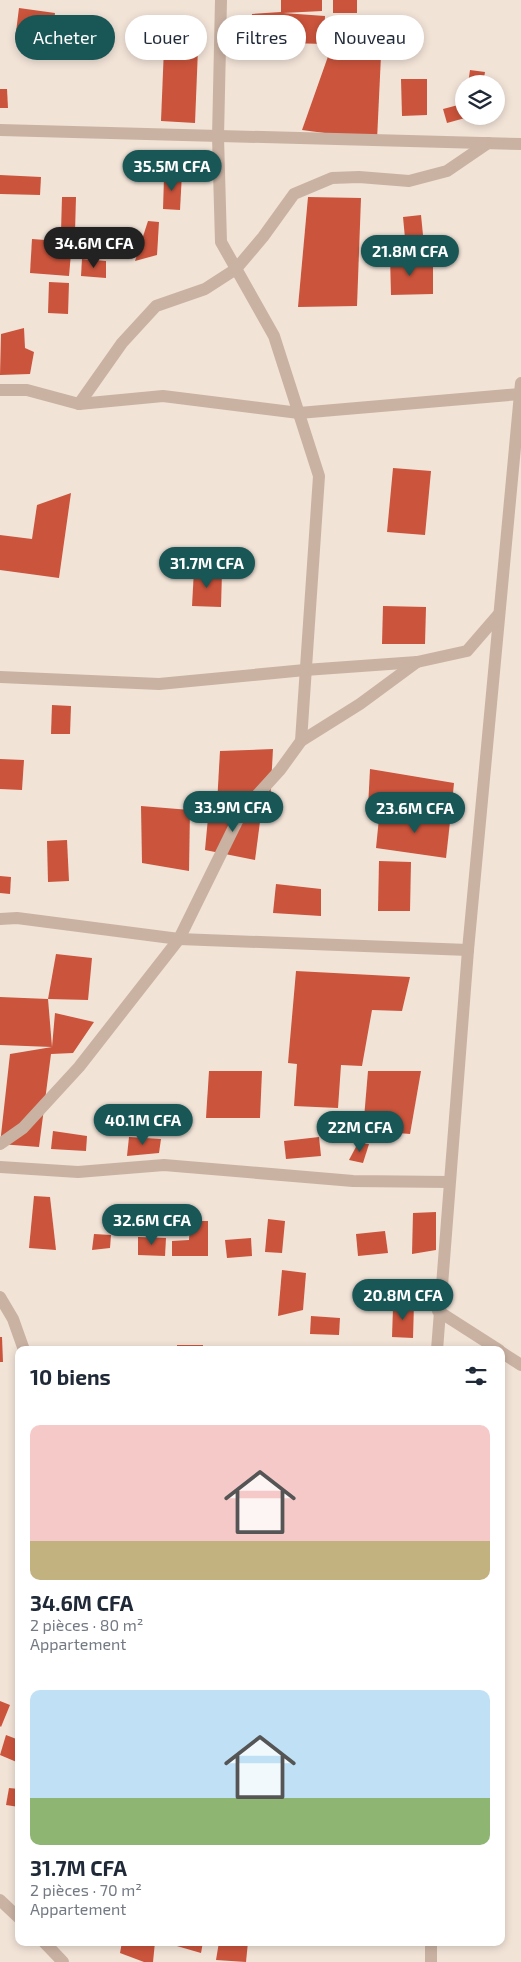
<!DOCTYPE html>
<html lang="fr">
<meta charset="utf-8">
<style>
body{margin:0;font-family:"Exo 2",sans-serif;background:#f6f6f7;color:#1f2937;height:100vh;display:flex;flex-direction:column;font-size:19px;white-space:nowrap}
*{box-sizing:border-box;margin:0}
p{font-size:16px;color:#747a83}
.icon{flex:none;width:28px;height:28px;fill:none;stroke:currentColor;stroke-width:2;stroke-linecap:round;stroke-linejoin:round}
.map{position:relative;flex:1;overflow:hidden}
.side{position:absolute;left:15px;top:1346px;width:490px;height:600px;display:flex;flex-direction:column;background:#fff;border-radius:10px;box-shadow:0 2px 8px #0003}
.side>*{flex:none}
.hud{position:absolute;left:15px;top:15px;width:491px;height:45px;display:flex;gap:10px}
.fabs{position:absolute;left:455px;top:75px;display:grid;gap:10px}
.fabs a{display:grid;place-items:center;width:50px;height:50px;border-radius:50%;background:#fff;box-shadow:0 2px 8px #0003;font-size:25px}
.price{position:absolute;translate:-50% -42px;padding:0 11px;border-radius:18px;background:#195757;color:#fff;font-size:16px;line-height:32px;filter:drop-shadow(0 1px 2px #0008)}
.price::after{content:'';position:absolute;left:50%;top:30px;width:15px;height:11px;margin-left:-8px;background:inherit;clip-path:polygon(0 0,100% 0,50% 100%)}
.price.active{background:#222;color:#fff}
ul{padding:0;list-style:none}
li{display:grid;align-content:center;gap:10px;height:265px;padding:0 15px}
li span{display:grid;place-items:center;height:155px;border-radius:10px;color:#555}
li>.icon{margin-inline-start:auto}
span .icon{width:90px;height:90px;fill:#fffc;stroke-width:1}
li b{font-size:21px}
h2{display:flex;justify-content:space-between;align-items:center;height:60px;padding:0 15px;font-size:21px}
.chip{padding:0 18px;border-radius:22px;background:#fff;box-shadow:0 2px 8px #0003;font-size:18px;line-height:45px}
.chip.active{background:#195757;color:#fff}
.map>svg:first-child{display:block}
</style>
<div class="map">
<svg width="521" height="1962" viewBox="0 0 521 1962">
<rect width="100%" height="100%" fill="#f2e3d7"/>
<g fill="#cb543c">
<path d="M281,0h41v11l-39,2 42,3 -1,28 -73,-2 1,-28 29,-2z"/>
<rect x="333" y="0" width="24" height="13"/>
<path d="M19,8l36,5 -2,20 -38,7z"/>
<path d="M165,23l34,1 -4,99 -34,-2z"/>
<path d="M337,31l45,3 -5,106 -75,-10z"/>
<path d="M470,70l15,2 -2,12h-15z"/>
<path d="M401,79h26v36l-25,1z"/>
<path d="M0,89h7l1,19h-8z"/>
<path d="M462,104l3,14 -18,5 -4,-14z"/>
<path d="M182,173l-2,37 -17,-1 1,-32z"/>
<path d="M0,175l41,2 -1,18 -40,-1z"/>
<path d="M62,197h14l-1,35h-14z"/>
<path d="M308,197l53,1 -4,108 -59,1z"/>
<path d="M421,215l2,20 -18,3 -2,-21z"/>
<path d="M148,221l11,1 -2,33 -22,6z"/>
<path d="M32,239l40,3 -3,34 -39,-3z"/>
<path d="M410,255l4,9h19v30l-42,1 -1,-39z"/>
<path d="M82,259l24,2v17l-25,-2z"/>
<path d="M49,282l20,1 -1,31 -20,-1z"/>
<path d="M24,328l1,20 9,4 -4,22 -30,1 1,-41z"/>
<path d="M393,468l38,3 -6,64 -38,-3z"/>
<path d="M71,493l-12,85 -59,-8v-35l32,4 5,-34z"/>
<path d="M194,570l28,2 -1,35 -29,-1z"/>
<path d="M383,606l43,1 -1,37h-43z"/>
<path d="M52,705l19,1 -1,28h-19z"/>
<path d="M273,749l-3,54 -53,1 3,-53z"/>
<path d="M0,759l24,1 -2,30 -22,-1z"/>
<path d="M370,769l84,14 -3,30 -83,-5z"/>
<path d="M141,806l49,4 -1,61 -47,-8z"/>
<path d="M209,807l52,7 -6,46 -50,-10z"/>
<path d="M451,813l-5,45 -70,-10 3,-30z"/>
<path d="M67,840l2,41 -21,1 -1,-41z"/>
<path d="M379,861l32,1 -1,49h-32z"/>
<path d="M0,876l11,1 -1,17 -10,-1z"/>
<path d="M276,884l45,5v27l-48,-3z"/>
<path d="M56,954l36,4 -4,42 -40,-1z"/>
<path d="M296,971l114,6 -8,34 -30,-1 -10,56 -21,-1 -3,43 -44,-2 3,-42 -9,-1z"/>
<path d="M0,997l48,2 4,48 -52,-2z"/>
<path d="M55,1013l39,9 -21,31 -22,1 -12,93 -39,-3 10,-90 42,-7z"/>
<path d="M209,1071h53l-2,47h-54z"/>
<path d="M368,1071h53l-11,63 -47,-4z"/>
<path d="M53,1131l34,5 -1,15 -35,-2z"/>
<path d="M129,1137l32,2 -2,14 -32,3z"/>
<path d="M319,1137l2,19 -35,3 -2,-18z"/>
<path d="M358,1143l11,1 -6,19 -14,-3z"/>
<path d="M34,1196l16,1 6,53 -27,-2z"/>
<path d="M436,1212v38l-24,4 1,-41z"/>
<path d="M268,1219l17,2 -3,32 -17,-1z"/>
<path d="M190,1221h18v35h-36v-15l17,-1z"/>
<path d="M385,1231l3,22 -30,3 -2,-22z"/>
<path d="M94,1234l17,1 -1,13 -18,2z"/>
<path d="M138,1237l28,1 -1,18 -27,-1z"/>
<path d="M251,1238l1,18 -25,2 -2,-18z"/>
<path d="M282,1270l24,3 -3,37 -25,6z"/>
<path d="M414,1303l-1,35 -21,-1 1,-29z"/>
<path d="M311,1316l29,2 -1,17 -29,-1z"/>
<path d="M0,1337h2l1,25h-3z"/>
<rect x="177" y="1345" width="26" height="5"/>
<rect x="55" y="1348" width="24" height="2"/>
<path d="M0,1701l10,4 -9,22 -1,-1z"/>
<path d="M6,1735l13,5v23l-19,-8z"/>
<path d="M9,1788l10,1v18l-13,-2z"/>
<path d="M122,1942h33l-2,20h-9l-24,-9z"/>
<path d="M163,1942h40l-2,11z"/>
<path d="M219,1942h29l-2,20 -30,-2z"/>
</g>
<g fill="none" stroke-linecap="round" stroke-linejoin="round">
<g stroke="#cab2a3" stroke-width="12">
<path d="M221,0l-3,137 3,105 53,94 45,140 -18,265"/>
<path d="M0,130l521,14"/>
<path d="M0,390h27l52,14 84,-8 136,17 221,-19"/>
<path d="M79,404l43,-61 34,-37 49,-17 31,-20 27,-32 31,-43 38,-16 27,-1 50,4 38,-10 41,-28"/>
<path d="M0,677l159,7 146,-14 112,-8"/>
<path d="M0,919l17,-1 162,21 289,11"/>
<path d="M0,1144l23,-16 56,-61 100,-128 62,-126 39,-43 21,-29 59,-37 57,-42 50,-11 32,-37"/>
<path d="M0,1167l78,5 86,-7 189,16 96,1"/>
<path d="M0,1297l13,22 11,31"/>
<path d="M438,1311l61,39"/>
<path d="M437,1350l31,-400 53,-567"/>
<path d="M501,1352l20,13"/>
<path d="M0,1900l19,18"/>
<path d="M44,1942l19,20"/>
<path d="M431,1942v20"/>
</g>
</g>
</svg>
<div class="fabs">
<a><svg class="icon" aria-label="layers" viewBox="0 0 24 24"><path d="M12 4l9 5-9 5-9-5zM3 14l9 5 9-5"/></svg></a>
</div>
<b class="price" style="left:172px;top:192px">35.5M CFA</b>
<b class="price active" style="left:94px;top:269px">34.6M CFA</b>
<b class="price" style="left:410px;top:277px">21.8M CFA</b>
<b class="price" style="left:207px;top:589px">31.7M CFA</b>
<b class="price" style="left:233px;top:833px">33.9M CFA</b>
<b class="price" style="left:415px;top:834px">23.6M CFA</b>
<b class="price" style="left:143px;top:1146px">40.1M CFA</b>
<b class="price" style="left:360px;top:1153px">22M CFA</b>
<b class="price" style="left:152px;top:1246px">32.6M CFA</b>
<b class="price" style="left:403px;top:1321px">20.8M CFA</b>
<div class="hud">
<a class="chip active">Acheter</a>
<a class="chip">Louer</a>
<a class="chip">Filtres</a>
<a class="chip">Nouveau</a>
</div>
<section class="side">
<h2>10 biens<svg class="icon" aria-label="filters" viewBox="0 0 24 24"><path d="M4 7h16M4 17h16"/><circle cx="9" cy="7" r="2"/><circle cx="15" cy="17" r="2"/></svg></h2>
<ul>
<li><span style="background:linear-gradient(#f6c9c9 75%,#c2b280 0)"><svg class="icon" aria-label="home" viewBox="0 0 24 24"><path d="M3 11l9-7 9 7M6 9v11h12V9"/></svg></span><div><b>34.6M CFA</b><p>2 pièces · 80 m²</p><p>Appartement</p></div></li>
<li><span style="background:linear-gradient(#bfe0f5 70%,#8fb573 0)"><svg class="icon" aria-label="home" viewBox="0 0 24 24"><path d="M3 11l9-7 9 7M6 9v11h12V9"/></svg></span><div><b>31.7M CFA</b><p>2 pièces · 70 m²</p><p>Appartement</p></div></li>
</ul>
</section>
</div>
